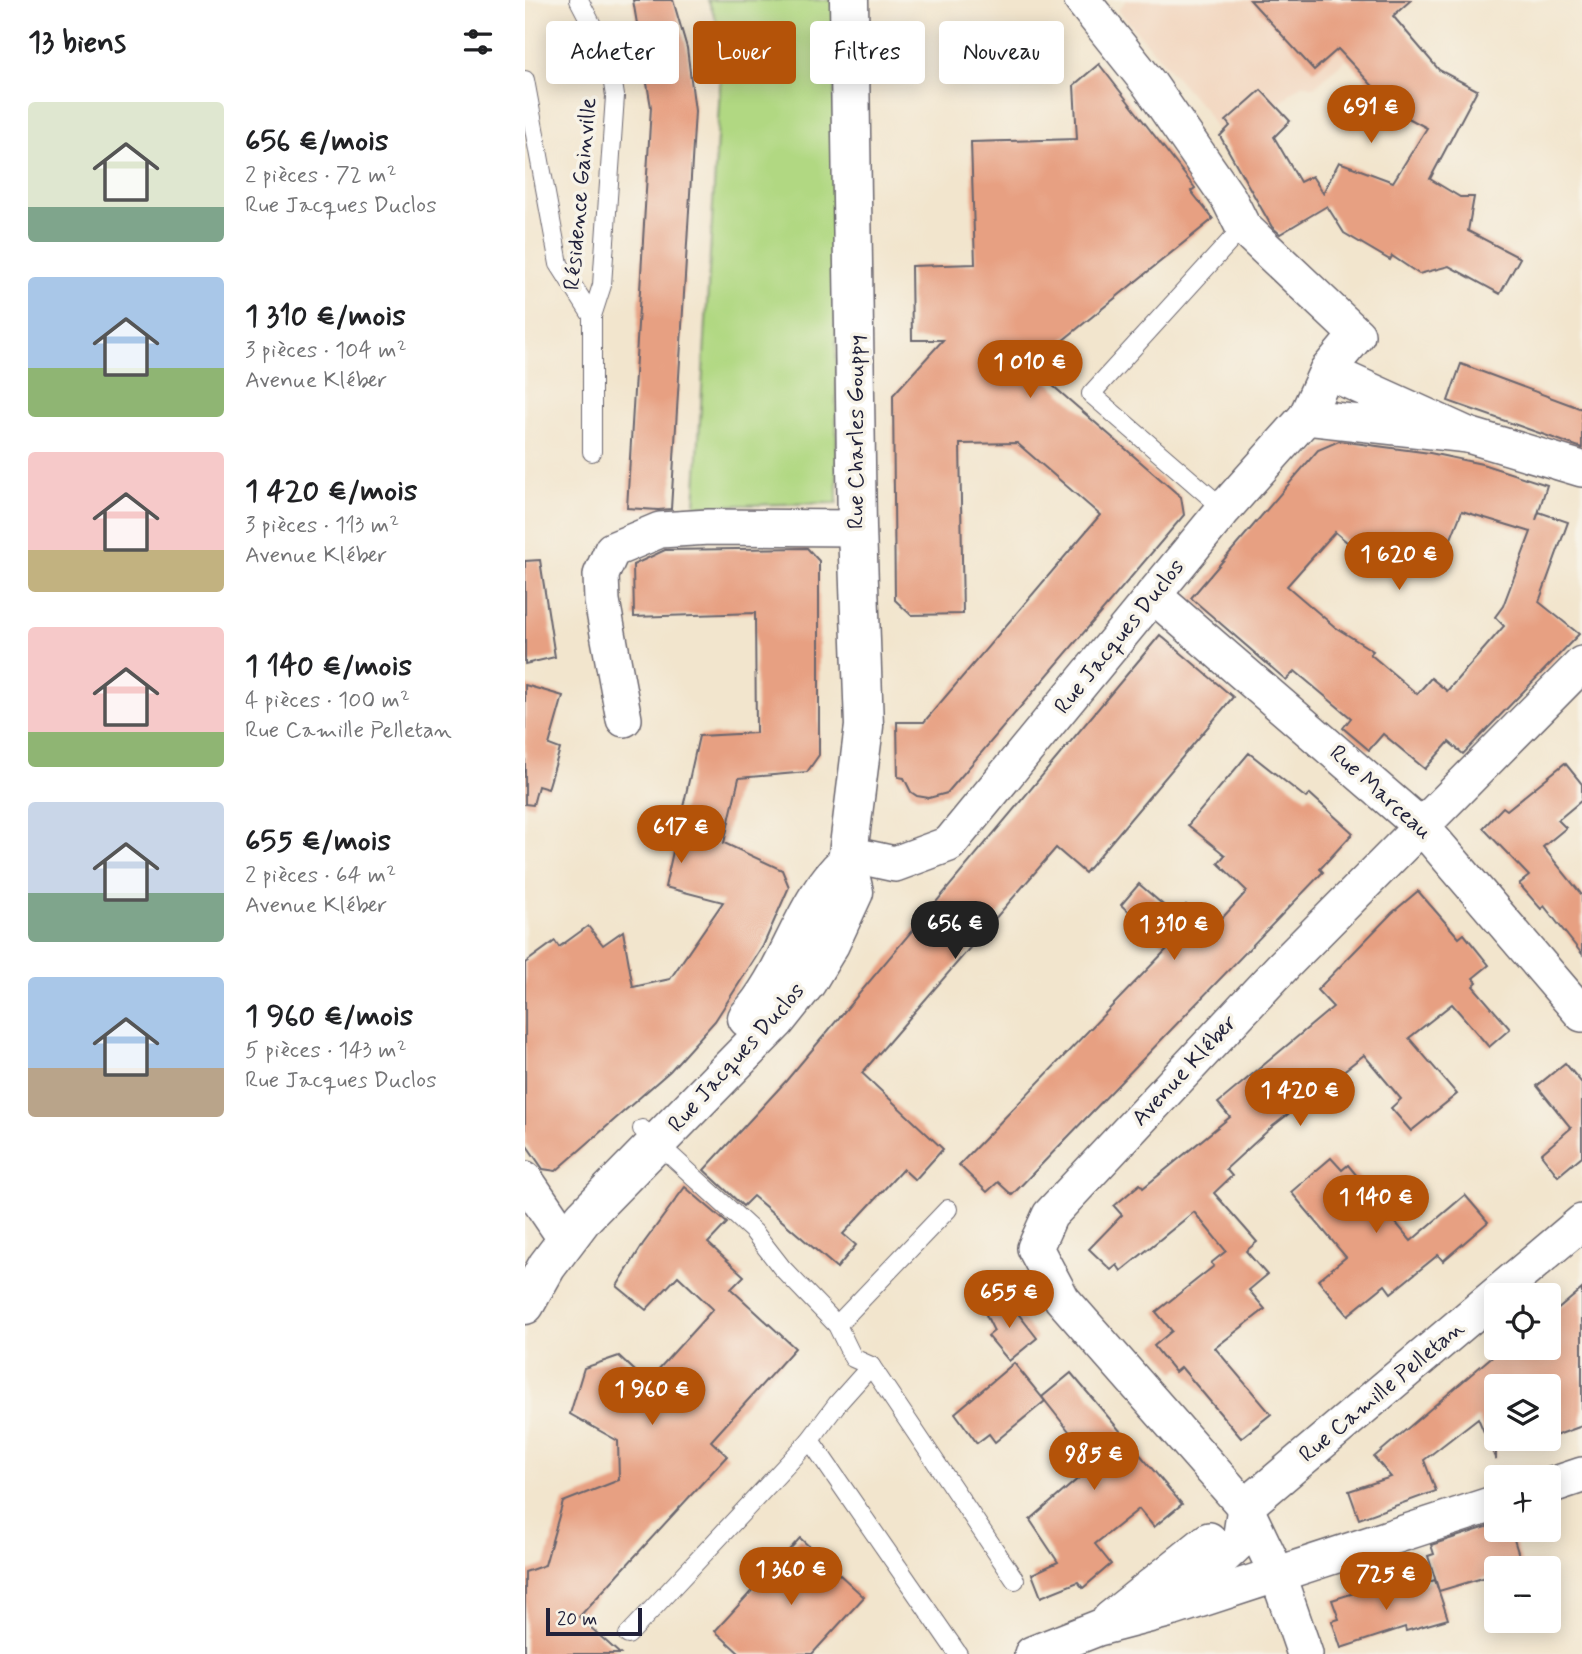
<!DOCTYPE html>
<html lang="fr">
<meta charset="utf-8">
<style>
body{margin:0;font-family:Mynerve,sans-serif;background:#f2f2f2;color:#202124;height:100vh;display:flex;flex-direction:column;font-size:26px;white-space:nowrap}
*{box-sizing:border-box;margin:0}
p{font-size:23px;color:#757577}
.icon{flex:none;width:38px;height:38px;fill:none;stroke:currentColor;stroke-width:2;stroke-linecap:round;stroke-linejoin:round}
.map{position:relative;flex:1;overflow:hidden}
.sheet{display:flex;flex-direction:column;background:#fff;width:525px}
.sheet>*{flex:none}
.guide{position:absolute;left:21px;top:21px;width:665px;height:63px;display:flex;gap:14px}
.buttons{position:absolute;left:959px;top:1283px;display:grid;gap:14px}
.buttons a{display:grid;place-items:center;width:77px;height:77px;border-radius:7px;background:#fff;box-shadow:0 4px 18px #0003;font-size:35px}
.scale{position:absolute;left:21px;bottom:18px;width:96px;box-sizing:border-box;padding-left:7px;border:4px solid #22223b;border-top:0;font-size:19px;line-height:24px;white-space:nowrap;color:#22223b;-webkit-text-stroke:5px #f7f3e8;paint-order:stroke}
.price{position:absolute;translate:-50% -60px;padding:0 16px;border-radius:24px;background:#b45309;color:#fff;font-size:23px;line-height:46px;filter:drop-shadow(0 2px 4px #0008)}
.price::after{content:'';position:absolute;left:50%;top:42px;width:21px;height:16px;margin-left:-10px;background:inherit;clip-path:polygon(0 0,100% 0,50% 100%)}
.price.selected{background:#222;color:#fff}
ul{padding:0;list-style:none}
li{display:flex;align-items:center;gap:21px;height:175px;padding:0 28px}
li span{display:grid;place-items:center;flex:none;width:196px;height:140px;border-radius:7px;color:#555}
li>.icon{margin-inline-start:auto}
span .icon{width:84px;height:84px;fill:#fffc;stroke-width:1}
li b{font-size:30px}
h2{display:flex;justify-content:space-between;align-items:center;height:84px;padding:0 28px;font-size:30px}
.tag{padding:0 24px;border-radius:7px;background:#fff;box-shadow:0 4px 18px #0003;font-size:24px;line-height:63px}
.tag.selected{background:#b45309;color:#fff}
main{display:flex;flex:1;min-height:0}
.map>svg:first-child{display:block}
</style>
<main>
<section class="sheet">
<h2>13 biens<svg class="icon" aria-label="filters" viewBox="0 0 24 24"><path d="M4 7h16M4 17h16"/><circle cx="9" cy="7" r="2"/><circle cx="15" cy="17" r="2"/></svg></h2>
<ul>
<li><span style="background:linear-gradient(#dfe7d0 75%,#7fa58c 0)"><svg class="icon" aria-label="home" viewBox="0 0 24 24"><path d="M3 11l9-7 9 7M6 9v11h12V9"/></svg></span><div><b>656 €/mois</b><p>2 pièces · 72 m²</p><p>Rue Jacques Duclos</p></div></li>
<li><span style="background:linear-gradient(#a9c7e8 65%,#8fb573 0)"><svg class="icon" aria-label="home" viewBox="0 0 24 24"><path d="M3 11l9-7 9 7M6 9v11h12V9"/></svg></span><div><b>1 310 €/mois</b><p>3 pièces · 104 m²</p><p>Avenue Kléber</p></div></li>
<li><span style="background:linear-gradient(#f6c9c9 70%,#c2b280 0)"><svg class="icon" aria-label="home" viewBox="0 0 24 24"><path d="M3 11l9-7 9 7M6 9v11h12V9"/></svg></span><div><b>1 420 €/mois</b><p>3 pièces · 113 m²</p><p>Avenue Kléber</p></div></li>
<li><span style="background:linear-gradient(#f6c9c9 75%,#8fb573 0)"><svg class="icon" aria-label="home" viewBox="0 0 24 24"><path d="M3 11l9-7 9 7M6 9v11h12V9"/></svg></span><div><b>1 140 €/mois</b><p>4 pièces · 100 m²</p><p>Rue Camille Pelletan</p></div></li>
<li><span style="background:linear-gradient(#c9d6e8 65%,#7fa58c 0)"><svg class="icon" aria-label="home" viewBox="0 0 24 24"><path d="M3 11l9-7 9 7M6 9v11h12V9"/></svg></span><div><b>655 €/mois</b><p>2 pièces · 64 m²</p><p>Avenue Kléber</p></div></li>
<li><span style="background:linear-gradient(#a9c7e8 65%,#b9a48a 0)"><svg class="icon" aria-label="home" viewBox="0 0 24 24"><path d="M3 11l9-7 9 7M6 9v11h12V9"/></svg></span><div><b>1 960 €/mois</b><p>5 pièces · 143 m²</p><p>Rue Jacques Duclos</p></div></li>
</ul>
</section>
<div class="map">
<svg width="1057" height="1654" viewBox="0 0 1057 1654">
<rect width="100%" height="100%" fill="#f7f3e8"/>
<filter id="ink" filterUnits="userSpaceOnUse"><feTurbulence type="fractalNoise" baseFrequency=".0143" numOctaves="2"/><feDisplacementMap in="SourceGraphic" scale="14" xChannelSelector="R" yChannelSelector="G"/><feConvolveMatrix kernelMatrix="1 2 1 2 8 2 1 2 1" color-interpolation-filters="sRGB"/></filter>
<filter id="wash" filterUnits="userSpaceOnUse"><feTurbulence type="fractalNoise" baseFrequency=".00686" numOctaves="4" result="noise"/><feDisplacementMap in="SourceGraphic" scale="28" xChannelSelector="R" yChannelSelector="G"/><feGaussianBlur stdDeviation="1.57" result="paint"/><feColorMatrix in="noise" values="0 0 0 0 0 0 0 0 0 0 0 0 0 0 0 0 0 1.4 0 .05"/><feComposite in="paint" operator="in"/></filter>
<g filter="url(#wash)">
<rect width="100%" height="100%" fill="#f2e5cd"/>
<path fill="#f2d5be" d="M602,0h287l-100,87 -11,-3 -8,5 -67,61 -23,-40 -87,-100z"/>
<path fill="#b1d882" stroke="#6a7d5e" stroke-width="2" d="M183,0h126l3,503 -142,3 28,-470z"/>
<g id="blocks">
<g fill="#e7a082" fill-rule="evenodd">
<path d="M108,0h40l14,48 8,63 -24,398 -13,1 -31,-2 24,-401z"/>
<path d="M725,0h161l-18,16 46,54 38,20 -47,89 30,18h14l-6,34 52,27 -20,36 -51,-28 -30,8 -27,-18 -2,4 -46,-27 -17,-27 -47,28 -8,-7 -52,-91 10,-10 -4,-5 35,-31 29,31 -16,16 26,45 12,-6 11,17 16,-31 54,20 34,-54 -30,-16 -59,-63 -24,21z"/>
<path d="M574,64l96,124 -4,3 22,28 -151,122 -48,11 167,145 3,18 -237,278 -18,5 -12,-2 -6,-4 -7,-14 -6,-1 -1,-55h27l176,-207 -83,-72 -57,1 3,170 -52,1 -16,-15 -2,-205 50,-55h-31l-1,-74 64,-2 -4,-122 106,-3 -3,-54z"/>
<path d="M936,364l121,45v39l-134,-47z"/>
<path d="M814,441l91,12 52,11 65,21 -11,35 3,-8 29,10 -29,80 40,32 -116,120 -14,-12 -24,27 -42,-35 -14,16 -26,-22 8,-10 -56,-47 -9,9 -95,-82 127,-148zM937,511l69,21 -28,74 -8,11 9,9 -57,65 -16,-13 -14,16 -47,-40 3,-3 -38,-24 -48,-41 48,-54 25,21 7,-9 25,18 16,-21 26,18 16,-18z"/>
<path d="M282,548l12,13v194l-12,17 -68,6 -15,65 58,27 7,17 -26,59 -48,75 -45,50 -114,100 -13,-2 -18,-26v-180l30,-22 4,6 29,-21 15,19 20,-14 10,56 37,-8 53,-77 -58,-15 34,-151 57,-3 -1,-120 -121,4 -1,-52 32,-15z"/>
<path d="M15,560l15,97 -30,7v-103z"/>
<path d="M635,635l73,62 -148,176 -29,-25 -194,225 81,76 -28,31 -12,-11 -60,65 13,11 -19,23 -84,-72 -10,10 -39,-36 82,-89z"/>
<path d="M0,685l38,11 -14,49 11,4 -12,40 -10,-3 -5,19 -8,-1z"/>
<path d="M724,753l57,45 4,-4 43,39 -33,36 3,3 -311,323 -14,-13 -11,10 -28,-27 209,-217 -47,-43 18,-21 37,32 10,-11 27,23 34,-37 -29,-28 7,-8 -37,-30z"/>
<path d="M1040,763l17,21v16l-24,20 8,8 -23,19 39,48v59l-38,-48 -3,3 -22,-25 10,-8 -46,-48 20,-21 4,3z"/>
<path d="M893,891l41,47 5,-4 25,31 -16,13 4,4 -4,4 37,43 -21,18 -37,-43 -43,34 48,56 -46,37 -20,-23 10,-9 -37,-44 -91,71 -47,43 6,7 -18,17 43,49 -11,9 21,24 -18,15 16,19 -50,39 56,66 -30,24 -60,-71 -6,5 -21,-26 18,-15 -16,-19 58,-46 -3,-3 15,-12 -32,-39 -73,59 -4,-6 -6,5 -22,-21 33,-34 -8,-9 26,-22 3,4 87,-71 -12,-14 115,-96 -16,-17 75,-77z"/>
<path d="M1040,1063l17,20v73l-24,20 -17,-22 30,-26 -34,-42z"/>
<path d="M806,1158l11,12 6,-5 63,76 54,-46 23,27 -45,39 -5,-6 -47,38 -6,-8 -37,30 -30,-35 28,-23 -55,-65z"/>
<path d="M160,1187l42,36 -19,20 36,33 -13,13 64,59 -84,93 16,15 -148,161 41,37h-95v-82l20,-7 18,-63 56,-22 -1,-39 -48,-27 14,-46 35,-12 28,26 66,-73 -35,-33 -32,34 -29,-24 26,-42z"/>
<path d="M1057,1289v137l-33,12v-52h-53v74l-18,-42 -54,42 12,31 -77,28 -10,-28 42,-14 -17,-20 128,-109h47v-31z"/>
<path d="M481,1298l31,40 -28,23 -21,-25 6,-5 -8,-16z"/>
<path d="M489,1363l31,38 -50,41 -6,-8 -12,9 -22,-30z"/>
<path d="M546,1373l111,131 -28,23 -15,-18 -44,35 16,20 -28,24 -5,-6 -37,15 -9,-23 26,-12 -28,-42 65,-56 -53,-67z"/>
<path d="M971,1524v6h15l12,38h-27v6l-57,17 -11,-35 6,-2 -3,-9z"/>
<path d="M275,1538l64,59 -52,57h-72l-25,-23z"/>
<path d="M910,1580l13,39 -42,12 -1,-4 -64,21 -9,-27 7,-2 -7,-19 47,-15 3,11z"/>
</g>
</g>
</g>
<g filter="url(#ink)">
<use href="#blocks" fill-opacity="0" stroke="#6b666e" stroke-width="2"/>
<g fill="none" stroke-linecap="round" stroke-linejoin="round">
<defs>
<g id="service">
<path d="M54,0l30,58 6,38 -13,189 -10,31v136"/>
<path d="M0,80l34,184 33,52"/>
<path d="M699,509l-133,-115 152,-167"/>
<path d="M117,1129l112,103 28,36 55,57 16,33 18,8 144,214"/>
<path d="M312,1325l111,-116"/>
<path d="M285,1440l148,214"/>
<path d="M103,1635l182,-195 27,-36 34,-38"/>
</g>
<g id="minor">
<path d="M781,417l162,18 -141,-64"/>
<path d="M943,435l114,34"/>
<path d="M628,595l270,233 159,186"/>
<path d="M99,719l-22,-118 -1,-26 11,-25 48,-20 49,-3 148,1"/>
<path d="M324,854l46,10 54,-20 275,-335 82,-92 21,-46 30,-36 -114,-108 -14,-28 -79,-114 -68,-85"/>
<path d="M0,1179l40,59"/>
<path d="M1024,1486l33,-11"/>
<path d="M649,1608l322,-105"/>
<path d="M585,1619l99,-79"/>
<path d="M507,1654l66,-26 69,-18 73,-69 5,-34 337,-285"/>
<path d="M780,1654l-27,-78 -33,-69 -183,-208 -27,-51 15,-33 234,-250 298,-301"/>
</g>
<g id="secondary">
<path d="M222,1018c43,-46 53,-114 100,-156"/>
<path d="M0,1305l22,-39 37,-49 192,-196 31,-39 23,-38 24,-52 -7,-30 17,-136 -7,-198 -8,-528"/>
</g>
</defs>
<use href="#service" stroke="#6b666e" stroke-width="20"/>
<use href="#minor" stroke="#6b666e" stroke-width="38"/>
<use href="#secondary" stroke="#6b666e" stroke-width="41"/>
<use href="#service" stroke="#fff" stroke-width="18"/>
<use href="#minor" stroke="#fff" stroke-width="35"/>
<use href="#secondary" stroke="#fff" stroke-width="38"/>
</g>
</g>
<g text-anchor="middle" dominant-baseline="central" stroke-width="7" stroke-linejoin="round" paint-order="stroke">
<g font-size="23" fill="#22223b" stroke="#f7f3e8">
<text transform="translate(56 194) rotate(-85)">Résidence Gainville</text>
<text transform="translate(332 432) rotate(-90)">Rue Charles Gouppy</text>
<text transform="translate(595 637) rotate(-51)">Rue Jacques Duclos</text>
<text transform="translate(855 793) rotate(42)">Rue Marceau</text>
<text transform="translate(212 1058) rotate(-48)">Rue Jacques Duclos</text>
<text transform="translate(660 1071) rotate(-47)">Avenue Kléber</text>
<text transform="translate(857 1392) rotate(-40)">Rue Camille Pelletan</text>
</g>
</g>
</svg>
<div class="buttons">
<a><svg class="icon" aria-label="locate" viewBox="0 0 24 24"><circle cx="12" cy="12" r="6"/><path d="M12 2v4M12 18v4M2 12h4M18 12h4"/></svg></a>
<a><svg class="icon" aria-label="layers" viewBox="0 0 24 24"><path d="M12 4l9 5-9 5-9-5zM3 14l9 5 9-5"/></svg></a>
<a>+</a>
<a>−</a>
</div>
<div class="scale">20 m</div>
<b class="price" style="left:846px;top:145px">691 €</b>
<b class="price" style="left:505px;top:400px">1 010 €</b>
<b class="price" style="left:874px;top:592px">1 620 €</b>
<b class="price" style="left:156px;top:865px">617 €</b>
<b class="price selected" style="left:430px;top:961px">656 €</b>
<b class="price" style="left:649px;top:962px">1 310 €</b>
<b class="price" style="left:775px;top:1128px">1 420 €</b>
<b class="price" style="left:851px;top:1235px">1 140 €</b>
<b class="price" style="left:484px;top:1330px">655 €</b>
<b class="price" style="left:127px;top:1427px">1 960 €</b>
<b class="price" style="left:569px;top:1492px">985 €</b>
<b class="price" style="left:266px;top:1607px">1 360 €</b>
<b class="price" style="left:861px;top:1612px">725 €</b>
<div class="guide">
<a class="tag">Acheter</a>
<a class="tag selected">Louer</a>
<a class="tag">Filtres</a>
<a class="tag">Nouveau</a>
</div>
</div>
</main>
